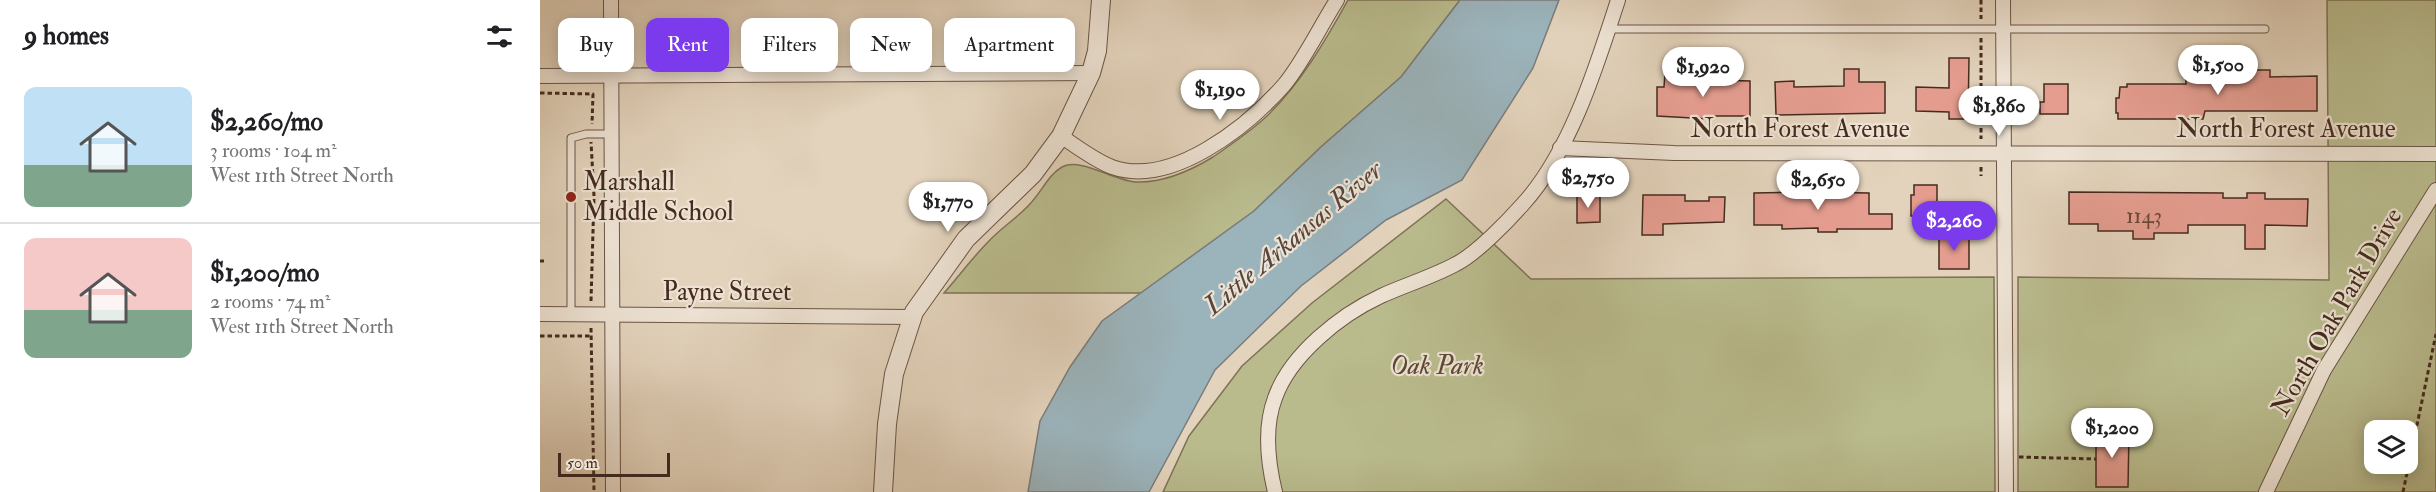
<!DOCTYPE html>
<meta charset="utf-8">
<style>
body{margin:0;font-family:"IM FELL Double Pica",serif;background:#f6f6f6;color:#202124;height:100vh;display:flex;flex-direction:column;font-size:22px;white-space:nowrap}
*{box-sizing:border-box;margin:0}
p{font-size:20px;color:#757577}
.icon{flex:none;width:33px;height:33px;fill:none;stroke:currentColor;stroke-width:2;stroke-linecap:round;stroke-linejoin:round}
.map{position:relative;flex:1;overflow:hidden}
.details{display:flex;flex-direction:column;background:#fff;width:540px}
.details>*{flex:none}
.banner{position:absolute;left:18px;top:18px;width:570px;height:54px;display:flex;gap:12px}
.controls{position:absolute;left:1824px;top:420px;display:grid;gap:12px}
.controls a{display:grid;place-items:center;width:54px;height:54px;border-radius:12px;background:#fff;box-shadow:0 3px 15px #0003;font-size:30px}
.scale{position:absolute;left:18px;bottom:15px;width:112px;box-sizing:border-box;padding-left:6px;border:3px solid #452b1e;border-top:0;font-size:16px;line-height:21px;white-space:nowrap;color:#452b1e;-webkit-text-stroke:4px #ede2d3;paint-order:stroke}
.price{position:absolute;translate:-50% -51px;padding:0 14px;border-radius:21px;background:#fff;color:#222;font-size:20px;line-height:39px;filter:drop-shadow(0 2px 3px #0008)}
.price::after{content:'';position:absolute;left:50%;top:36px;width:18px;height:14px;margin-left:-9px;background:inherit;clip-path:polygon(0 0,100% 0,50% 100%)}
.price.selected{background:#7c3aed;color:#fff}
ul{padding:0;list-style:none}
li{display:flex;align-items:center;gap:18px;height:150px;padding:0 24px}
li+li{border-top:2px solid #e0e0e0}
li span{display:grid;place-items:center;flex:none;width:168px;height:120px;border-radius:12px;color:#555}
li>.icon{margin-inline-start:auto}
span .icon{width:72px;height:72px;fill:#fffc;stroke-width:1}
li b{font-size:26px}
h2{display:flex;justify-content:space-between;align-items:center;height:72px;padding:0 24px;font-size:26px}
.chip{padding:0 21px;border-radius:12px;background:#fff;box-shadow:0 3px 15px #0003;font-size:21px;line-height:54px}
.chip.selected{background:#7c3aed;color:#fff}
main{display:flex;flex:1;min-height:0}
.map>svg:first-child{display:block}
</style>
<main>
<section class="details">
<h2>9 homes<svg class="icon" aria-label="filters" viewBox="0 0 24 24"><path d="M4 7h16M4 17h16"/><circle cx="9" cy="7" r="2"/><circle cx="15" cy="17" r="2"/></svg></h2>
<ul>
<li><span style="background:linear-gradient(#bfe0f5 65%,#7fa58c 0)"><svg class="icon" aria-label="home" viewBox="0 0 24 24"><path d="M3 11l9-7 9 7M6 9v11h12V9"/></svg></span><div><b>$2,260/mo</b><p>3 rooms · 104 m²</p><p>West 11th Street North</p></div></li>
<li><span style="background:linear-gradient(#f6c9c9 60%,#7fa58c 0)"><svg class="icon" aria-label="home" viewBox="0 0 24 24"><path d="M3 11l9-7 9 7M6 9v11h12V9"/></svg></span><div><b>$1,200/mo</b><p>2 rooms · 74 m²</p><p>West 11th Street North</p></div></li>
</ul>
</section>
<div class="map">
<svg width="1896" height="492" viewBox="0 0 1896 492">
<rect width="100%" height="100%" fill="#e3d3bc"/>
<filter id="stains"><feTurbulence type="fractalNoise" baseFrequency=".00333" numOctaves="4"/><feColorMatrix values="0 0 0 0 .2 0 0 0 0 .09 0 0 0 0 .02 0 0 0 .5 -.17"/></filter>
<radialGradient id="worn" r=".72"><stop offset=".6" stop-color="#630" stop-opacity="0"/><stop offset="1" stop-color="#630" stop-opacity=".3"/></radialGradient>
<g fill="#b9bb8d" stroke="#7f7356" stroke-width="1.5" fill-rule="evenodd">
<path d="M808,0h112l-59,77 -79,69 -68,65 -102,75 -10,7h-198c15,-17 29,-36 45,-52 12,-13 28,-23 40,-36 12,-12 19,-30 33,-38 19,-10 52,14 74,15 28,1 54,-11 77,-25 19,-13 38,-26 54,-41 33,-32 59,-76 81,-116z"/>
<path d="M1787,0h109v492h-418v-215l311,3zM1834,430h34v34h-34z"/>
<path d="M906,199l85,80 463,-2 1,215h-832l26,-56 53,-70 70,-63z"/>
</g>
<path fill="#9bb4bc" stroke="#797d7d" stroke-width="1.5" d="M920,0h99l-26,68 -71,112 -76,40 -85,66 -86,84 -66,122h-121l12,-71 30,-54 32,-46 152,-110 68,-65 79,-69z"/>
<g fill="#e59d90" stroke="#452b1e" stroke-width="1.5">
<path d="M1409,58h20l-1,61h-19v-7l-33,-1v-24l33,1z"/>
<path d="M1304,69h15v13h26v31l-109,2 -1,-33 19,-1v6l50,-1z"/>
<path d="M1717,70h13v7l47,-1v35h-112l-2,8h-85v-6h-2v-15h3l1,-11h7v-3h59v-5h33v-8z"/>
<path d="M1125,73l17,1 -1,5 69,2v35h-40v3l-53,-3v-29h7z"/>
<path d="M1504,84h24v30h-28v-12h4z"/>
<path d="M1374,185h23v39h-18v-8h-8v-21h3z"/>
<path d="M1260,192l69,1v21h23v15h-55v3h-19v-4l-36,1v-4h-28v-32z"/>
<path d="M1529,192l154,1v5h24v-5h18v6h43l-1,27 -42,-1v24h-20v-24h-57v8h-34v6h-21v-8h-35v-7h-29z"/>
<path d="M1037,195h23v27l-23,1z"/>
<path d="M1103,195h42v6h24v-4h16l-1,25 -61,2v11h-21z"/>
<rect x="1399" y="234" width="30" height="35"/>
<path d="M1556,431l33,1 -1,55h-32z"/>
</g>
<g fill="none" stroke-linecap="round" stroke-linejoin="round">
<defs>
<g id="service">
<path d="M1069,29h656"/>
<path d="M31,315v-177l15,-4h25"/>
</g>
<g id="minor">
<path d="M71,0l2,492"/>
<path d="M1463,0l3,492"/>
<path d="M0,76l551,-3"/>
<path d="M521,136c16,11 33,24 51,31 59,21 135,-40 172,-82 18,-21 37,-60 53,-85"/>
<path d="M1020,148l114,5 762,1"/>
<path d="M0,314l373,3"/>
<path d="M735,492c-7,-29 -11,-65 0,-94 15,-43 65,-83 106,-102 24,-11 51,-19 75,-32 20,-10 52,-43 67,-60 47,-51 74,-139 95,-204"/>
<path d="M1726,492l58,-122 112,-180"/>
</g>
<path id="tertiary" d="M343,492l4,-68 7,-50 20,-62 52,-73 67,-65 28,-38 30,-63 6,-22 4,-51"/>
</defs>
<use href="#service" stroke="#6c5546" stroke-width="9"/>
<use href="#minor" stroke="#6c5546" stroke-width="16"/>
<use href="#tertiary" stroke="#6c5546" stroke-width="20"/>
<g stroke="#452b1e" stroke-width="3" stroke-dasharray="4.5 3" stroke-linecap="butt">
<path d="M1441,0v19"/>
<path d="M1441,38v101"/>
<path d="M0,93l53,1 -1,30"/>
<path d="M1441,167v9"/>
<path d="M0,261h4"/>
<path d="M51,301l3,-105 -3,-54"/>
<path d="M51,328l3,164"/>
<path d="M0,336h51"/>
<path d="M1479,457l77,2"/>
<path d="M1863,492l33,-158"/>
</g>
<use href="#service" stroke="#ede2d3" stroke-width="7"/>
<use href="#minor" stroke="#ede2d3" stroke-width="14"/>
<use href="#tertiary" stroke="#ede2d3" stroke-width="18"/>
</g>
<circle fill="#8f2418" stroke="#ede2d3" stroke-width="2" cx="31" cy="197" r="6"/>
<g text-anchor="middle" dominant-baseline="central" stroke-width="4.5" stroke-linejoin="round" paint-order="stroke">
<g font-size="22" fill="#6d483a">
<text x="1604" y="216">1143</text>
</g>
<g font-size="26" fill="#452b1e" stroke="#ede2d3">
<text x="1260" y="129">North Forest Avenue</text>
<text x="1746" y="129">North Forest Avenue</text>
<text x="187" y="292">Payne Street</text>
<text transform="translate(1797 312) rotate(-60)">North Oak Park Drive</text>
</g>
<g font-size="26" fill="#452b1e" stroke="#ede2d3" text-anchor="start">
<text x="43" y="182">Marshall<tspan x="43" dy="30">Middle School</tspan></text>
</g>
<g font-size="26" font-style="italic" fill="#5c4834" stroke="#ede2d3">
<text x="897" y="366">Oak Park</text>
</g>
<g font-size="27" font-style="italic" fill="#56463e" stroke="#ede2d3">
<text transform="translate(753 238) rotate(-40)">Little Arkansas River</text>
</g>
</g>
<rect width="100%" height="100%" filter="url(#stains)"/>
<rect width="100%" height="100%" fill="url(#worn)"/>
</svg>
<div class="controls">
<a><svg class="icon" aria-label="layers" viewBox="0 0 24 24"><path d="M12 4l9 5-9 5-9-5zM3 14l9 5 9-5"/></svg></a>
</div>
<div class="scale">50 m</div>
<b class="price" style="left:1678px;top:96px">$1,500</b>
<b class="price" style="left:1163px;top:98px">$1,920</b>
<b class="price" style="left:680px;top:121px">$1,190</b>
<b class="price" style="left:1459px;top:137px">$1,860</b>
<b class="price" style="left:1048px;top:209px">$2,750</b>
<b class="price" style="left:1278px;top:211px">$2,650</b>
<b class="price" style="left:408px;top:233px">$1,770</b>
<b class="price selected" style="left:1414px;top:252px">$2,260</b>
<b class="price" style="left:1572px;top:459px">$1,200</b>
<div class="banner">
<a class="chip">Buy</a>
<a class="chip selected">Rent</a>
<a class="chip">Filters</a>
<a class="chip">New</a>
<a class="chip">Apartment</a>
</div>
</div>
</main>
